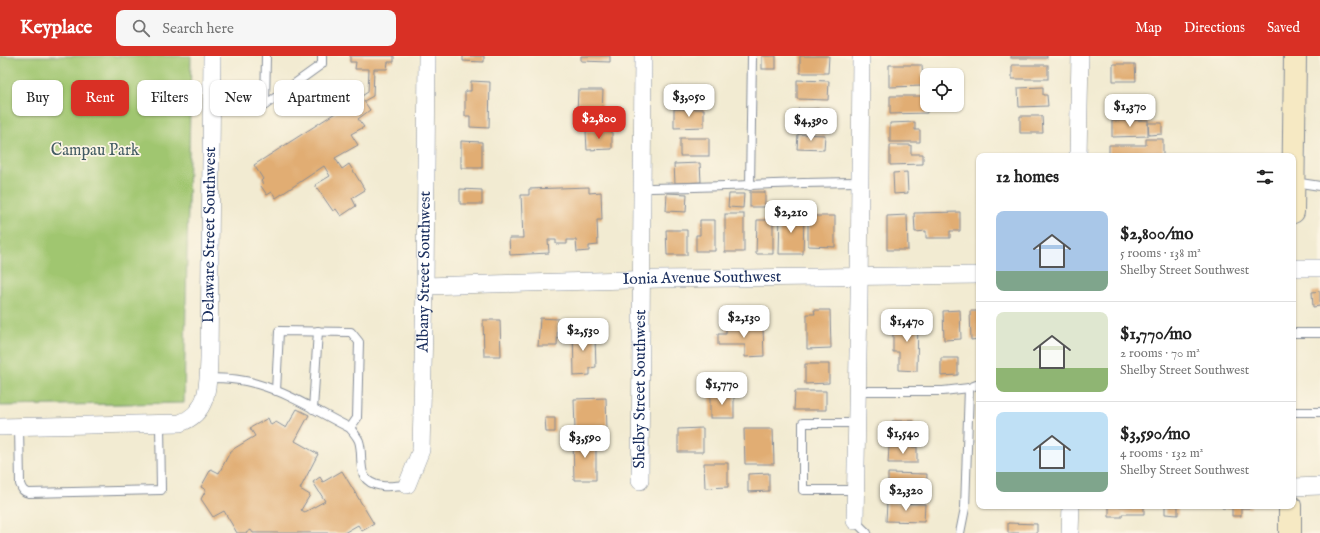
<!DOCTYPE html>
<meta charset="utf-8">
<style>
body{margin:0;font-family:"IM FELL English",serif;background:#f6f6f6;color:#222;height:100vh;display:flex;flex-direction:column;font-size:15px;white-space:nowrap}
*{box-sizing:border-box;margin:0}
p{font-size:13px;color:#767676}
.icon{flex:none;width:22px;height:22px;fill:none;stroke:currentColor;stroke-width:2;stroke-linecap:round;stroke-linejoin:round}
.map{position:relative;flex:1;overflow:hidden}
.drawer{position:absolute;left:976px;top:97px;width:320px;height:356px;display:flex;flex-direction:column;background:#fff;border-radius:8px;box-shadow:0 1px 3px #0004}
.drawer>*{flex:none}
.top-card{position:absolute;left:12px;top:24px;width:380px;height:36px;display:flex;gap:8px}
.buttons{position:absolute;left:920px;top:12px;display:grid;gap:8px}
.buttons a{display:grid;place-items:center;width:44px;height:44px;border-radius:8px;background:#fff;box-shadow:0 1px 3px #0004;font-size:20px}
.price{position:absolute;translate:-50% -34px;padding:0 9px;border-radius:8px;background:#fff;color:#222;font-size:13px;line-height:26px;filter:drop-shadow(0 1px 2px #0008)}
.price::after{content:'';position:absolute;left:50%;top:24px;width:12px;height:9px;margin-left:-6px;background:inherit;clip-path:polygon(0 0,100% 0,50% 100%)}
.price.on{background:#d93025;color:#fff}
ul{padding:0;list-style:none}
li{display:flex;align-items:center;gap:12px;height:100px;padding:0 20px}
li+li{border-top:1px solid #e0e0e0}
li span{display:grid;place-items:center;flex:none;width:112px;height:80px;border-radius:8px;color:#555}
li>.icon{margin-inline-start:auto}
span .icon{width:48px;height:48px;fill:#fffc;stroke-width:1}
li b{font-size:17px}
h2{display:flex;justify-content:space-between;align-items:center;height:48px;padding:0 20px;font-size:17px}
.tag{padding:0 14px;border-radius:8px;background:#fff;box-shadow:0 1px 3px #0004;font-size:14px;line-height:36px}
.tag.on{background:#d93025;color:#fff}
header{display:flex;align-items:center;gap:24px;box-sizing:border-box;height:56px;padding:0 20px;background:#d93025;color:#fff}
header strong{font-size:19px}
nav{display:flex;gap:22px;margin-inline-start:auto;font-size:14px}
.search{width:280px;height:36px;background:#f6f6f6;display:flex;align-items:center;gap:10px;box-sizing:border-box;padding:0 14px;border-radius:8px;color:#767676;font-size:15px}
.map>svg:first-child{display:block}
</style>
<header>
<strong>Keyplace</strong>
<div class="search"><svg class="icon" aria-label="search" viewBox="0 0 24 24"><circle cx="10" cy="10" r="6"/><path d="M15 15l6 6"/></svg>Search here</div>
<nav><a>Map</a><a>Directions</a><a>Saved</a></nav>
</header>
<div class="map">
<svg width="1320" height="477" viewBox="0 0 1320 477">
<rect width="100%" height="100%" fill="#fcf5e5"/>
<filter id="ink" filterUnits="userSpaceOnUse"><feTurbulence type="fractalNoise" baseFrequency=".025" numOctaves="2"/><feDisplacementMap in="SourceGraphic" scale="8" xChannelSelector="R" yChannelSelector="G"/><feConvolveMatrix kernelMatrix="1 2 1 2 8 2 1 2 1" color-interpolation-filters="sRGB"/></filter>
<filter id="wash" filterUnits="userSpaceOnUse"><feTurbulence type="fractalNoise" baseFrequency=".012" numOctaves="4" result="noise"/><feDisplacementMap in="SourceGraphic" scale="16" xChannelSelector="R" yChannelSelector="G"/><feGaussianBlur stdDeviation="0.9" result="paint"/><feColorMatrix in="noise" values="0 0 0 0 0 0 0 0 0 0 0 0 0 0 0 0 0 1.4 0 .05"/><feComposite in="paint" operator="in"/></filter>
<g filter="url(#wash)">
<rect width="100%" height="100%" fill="#f2ebd2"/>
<path fill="#a0c670" stroke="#5e7a67" d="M0,0h191l-7,347 -184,3z"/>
<g id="blocks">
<g fill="#e1ad73">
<path d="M350,0h44v6h-6l-1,7h-13l-1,27 -9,5 6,9 -12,9 6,8 -13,7 7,11 -23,13 7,11 7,-5 16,26 -13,8 4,8 -15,10 -5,-7 -3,2 -18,-26 15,-9 -6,-10 -48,32 -4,-6 -5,3 -6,-9 2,-2 -2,-3 2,-2 -9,-14 114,-73 1,-23h-14l1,-7h-6z"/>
<path d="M463,0h21v6l-21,-1z"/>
<path d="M581,0h29v6l-29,-1z"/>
<rect x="762" y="0" width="14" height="13"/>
<path d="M800,0h29l-1,17h-28z"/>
<rect x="1011" y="0" width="36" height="2"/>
<path d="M1113,8h22l1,17h-23z"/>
<path d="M889,9h33l1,21 -34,1z"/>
<rect x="1012" y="9" width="36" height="14"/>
<rect x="944" y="17" width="14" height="2"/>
<path d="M797,24l32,1 -1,19 -31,-1z"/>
<path d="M471,25l19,1 -1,46 -19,-1v-11h-5v-25h6z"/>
<path d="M1043,31v8h4l1,11 -29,1 -1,-19z"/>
<path d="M578,34h25l-1,23h-25z"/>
<path d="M890,40h37v17l-37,1z"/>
<path d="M829,52v17l-30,1 -1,-17z"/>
<path d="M674,53h30v18l-30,1z"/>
<path d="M1020,60h22l1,17h-23z"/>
<path d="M1148,64v16l-36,1v-16z"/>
<path d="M915,66v8h5v12h-30v-19z"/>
<path d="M1148,67h14v11l-13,1z"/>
<path d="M612,74v19l-25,1 -1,-19z"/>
<path d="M798,78l27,1 -1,15 -27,-1z"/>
<rect x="680" y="82" width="29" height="18"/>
<path d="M1146,83h17v17h-54v-11h37z"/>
<path d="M461,85l21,1v26h-21z"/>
<path d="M890,89h21v9h12v10l-33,1z"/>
<path d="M700,107l1,19 -26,1 -1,-19z"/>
<path d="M907,116l1,21 -14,1 -1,-21z"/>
<path d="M589,131v6l12,-1 1,28h-5l1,25 -9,1v5l-12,1 -1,-12h-9v4h-11v-4h-8l1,13 -39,2 -1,-17h14l-2,-43h8v-6z"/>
<path d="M460,133l22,1v14h-22z"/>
<rect x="750" y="136" width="15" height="15"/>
<path d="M667,137l20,1 -1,18 -20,-1z"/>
<path d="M729,138h15l-1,14 -15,-1z"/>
<path d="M960,156v19h-10v7h-24v-7l-11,1 -1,-19z"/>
<path d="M780,157l24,1 -1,40h-24z"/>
<rect x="725" y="158" width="19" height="38"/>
<path d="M907,159l1,35h-21v-34z"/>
<path d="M808,160h27v31l-27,-1z"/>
<path d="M700,164h15v31h-19v-16h4z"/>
<path d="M757,164h16v34h-17z"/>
<path d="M666,174h21v25h-20z"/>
<path d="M1320,235v15l-7,1 -1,-15z"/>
<path d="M814,254h16l1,38 -24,1v-35h8z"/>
<path d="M960,254l1,29 -17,1 -1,-29z"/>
<path d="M970,255h9v28l-8,1z"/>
<path d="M540,262l18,1 -1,27h-19z"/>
<path d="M899,262h19l-1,53 -18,-1v-18h-6v-24h6z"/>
<path d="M483,264h17l1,36h-17z"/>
<path d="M573,268h11l1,13h10l1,30 -6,1v7l-16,1z"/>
<path d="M755,268v4h8l1,28 -19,1v-12h-27v-11h8v-9z"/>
<path d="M941,302h17v17l-17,1z"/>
<path d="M805,308h24v19l-24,1z"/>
<path d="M795,335h31v19h-32z"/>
<rect x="710" y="337" width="24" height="25"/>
<path d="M606,342l1,32 -32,1 -1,-32z"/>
<path d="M297,353l12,6 -14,26 23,13 -18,35 10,6 -9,15 4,2 20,-11 -12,-19 7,-5 3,5 19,-11 32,53 -12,7 -4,-6 -14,8h-91l-2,-3 -5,3h-9l-13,-22 -11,6 -12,-18 5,-9 -5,-3 10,-18 8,4 11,-21 5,-4 20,-12 -5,-8 18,-10 3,7 5,-3 10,6z"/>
<path d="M545,362h10v14h-9z"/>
<path d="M892,365h22v16h-21z"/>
<path d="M703,372v24h-25v-23z"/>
<path d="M744,373h29l1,35h-29z"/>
<path d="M573,382h23v42h-22z"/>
<path d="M889,391h28v16h-29z"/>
<path d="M704,407h24v24l-23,1z"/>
<path d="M769,417v18l-21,1v-18z"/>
<path d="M888,417l39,1 -1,20 -38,-1z"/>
<path d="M887,447l38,1 -1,18 -38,-1z"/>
<path d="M1109,450h35v8h-22v3h-13z"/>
<path d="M1165,450h13v9l-13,-1z"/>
<path d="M1222,450h29v2h-10v8h-9v-8h-10z"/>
<path d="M1008,467l29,1v9h-29z"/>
</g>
</g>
</g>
<g filter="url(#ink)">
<use href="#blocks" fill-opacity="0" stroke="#868d98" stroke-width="1"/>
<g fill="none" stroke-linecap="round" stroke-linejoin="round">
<defs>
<g id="lane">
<path d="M265,49l1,-49"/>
<path d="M212,52h46l7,-3 57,-41v-8"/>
<path d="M1294,126l26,4"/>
<path d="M750,130l2,-130"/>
<path d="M642,132c73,0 145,-6 218,-6"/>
<path d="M1293,277h27"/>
<path d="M208,322c16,0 34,1 49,6 32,9 63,29 93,44 3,4 7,8 9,13 6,18 -6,41 23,45 8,1 17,-1 25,-1"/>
<path d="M276,335l3,-60 72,1 8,10 -2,76 -7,10"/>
<path d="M857,335h86l26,-3 10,-4"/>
<path d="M313,353l5,-78"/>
<path d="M1293,356h27"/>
<path d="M19,370l1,58c2,5 3,8 9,9l132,-3 -1,-66"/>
<path d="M856,434h-53v-67h54"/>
<path d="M855,465l12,12"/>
<path d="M960,477l5,-25 4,-120"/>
</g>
<g id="street">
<path d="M1078,100l2,-100"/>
<path d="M1293,212h27"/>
<path id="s1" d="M425,230l234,-7 320,-4"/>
<path id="s2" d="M0,371l180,-4c29,-10 28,-38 29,-64l3,-303"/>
<path id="s3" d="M640,425l3,-425"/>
<path id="s4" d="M407,429l14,-35 4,-164 2,-230"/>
<path d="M1293,431l27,-1"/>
<path d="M855,465l4,-223 2,-242"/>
<path d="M1070,477l1,-27"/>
</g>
<g id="secondary">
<path d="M1293,156l2,-156"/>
<path d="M1290,477v-27"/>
</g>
</defs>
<use href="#lane" stroke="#868d98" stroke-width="10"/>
<use href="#street" stroke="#868d98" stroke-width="18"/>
<use href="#secondary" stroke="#868d98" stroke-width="24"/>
<use href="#lane" stroke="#fff" stroke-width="8"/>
<use href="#street" stroke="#fff" stroke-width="17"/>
<use href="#secondary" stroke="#f6e9c3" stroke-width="22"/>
</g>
</g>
<g text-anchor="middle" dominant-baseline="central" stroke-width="3.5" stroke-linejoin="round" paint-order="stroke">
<g font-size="16" fill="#435c63" stroke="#fcf5e5">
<text x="95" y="95">Campau Park</text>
</g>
<g font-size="16" fill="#1b2f5e" stroke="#fcf5e5">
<text stroke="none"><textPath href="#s2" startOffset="380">Delaware Street Southwest</textPath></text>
<text stroke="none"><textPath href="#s4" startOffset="216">Albany Street Southwest</textPath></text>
<text stroke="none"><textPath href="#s1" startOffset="277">Ionia Avenue Southwest</textPath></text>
<text stroke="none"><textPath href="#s3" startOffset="92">Shelby Street Southwest</textPath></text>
</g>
</g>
</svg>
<div class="buttons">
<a><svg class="icon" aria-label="locate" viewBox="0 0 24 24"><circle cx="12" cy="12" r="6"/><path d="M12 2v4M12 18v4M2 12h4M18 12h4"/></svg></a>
</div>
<b class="price" style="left:689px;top:62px">$3,050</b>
<b class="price" style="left:1130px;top:72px">$1,370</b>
<b class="price on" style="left:599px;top:84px">$2,800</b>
<b class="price" style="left:811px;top:86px">$4,390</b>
<b class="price" style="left:791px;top:178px">$2,210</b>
<b class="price" style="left:744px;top:283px">$2,130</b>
<b class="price" style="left:907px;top:287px">$1,470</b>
<b class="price" style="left:583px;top:296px">$2,530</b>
<b class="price" style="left:722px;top:350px">$1,770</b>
<b class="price" style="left:903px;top:399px">$1,540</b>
<b class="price" style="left:585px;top:403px">$3,590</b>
<b class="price" style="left:906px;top:456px">$2,320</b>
<div class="top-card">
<a class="tag">Buy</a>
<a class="tag on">Rent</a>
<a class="tag">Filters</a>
<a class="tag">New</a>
<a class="tag">Apartment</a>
</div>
<section class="drawer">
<h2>12 homes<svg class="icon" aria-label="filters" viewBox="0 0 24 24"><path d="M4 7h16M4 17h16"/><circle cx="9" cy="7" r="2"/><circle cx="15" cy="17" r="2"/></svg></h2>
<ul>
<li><span style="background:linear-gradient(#a9c7e8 75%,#7fa58c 0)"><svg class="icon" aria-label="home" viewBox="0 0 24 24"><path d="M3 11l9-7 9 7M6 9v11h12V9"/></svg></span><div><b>$2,800/mo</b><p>5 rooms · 138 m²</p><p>Shelby Street Southwest</p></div></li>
<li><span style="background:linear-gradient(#dfe7d0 70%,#8fb573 0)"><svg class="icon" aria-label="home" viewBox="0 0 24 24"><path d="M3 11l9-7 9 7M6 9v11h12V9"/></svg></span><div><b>$1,770/mo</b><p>2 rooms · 70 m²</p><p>Shelby Street Southwest</p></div></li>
<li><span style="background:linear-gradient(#bfe0f5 75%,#7fa58c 0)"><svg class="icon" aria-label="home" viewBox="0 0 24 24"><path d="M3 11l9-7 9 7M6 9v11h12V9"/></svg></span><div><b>$3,590/mo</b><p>4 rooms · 132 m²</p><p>Shelby Street Southwest</p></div></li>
</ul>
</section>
</div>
